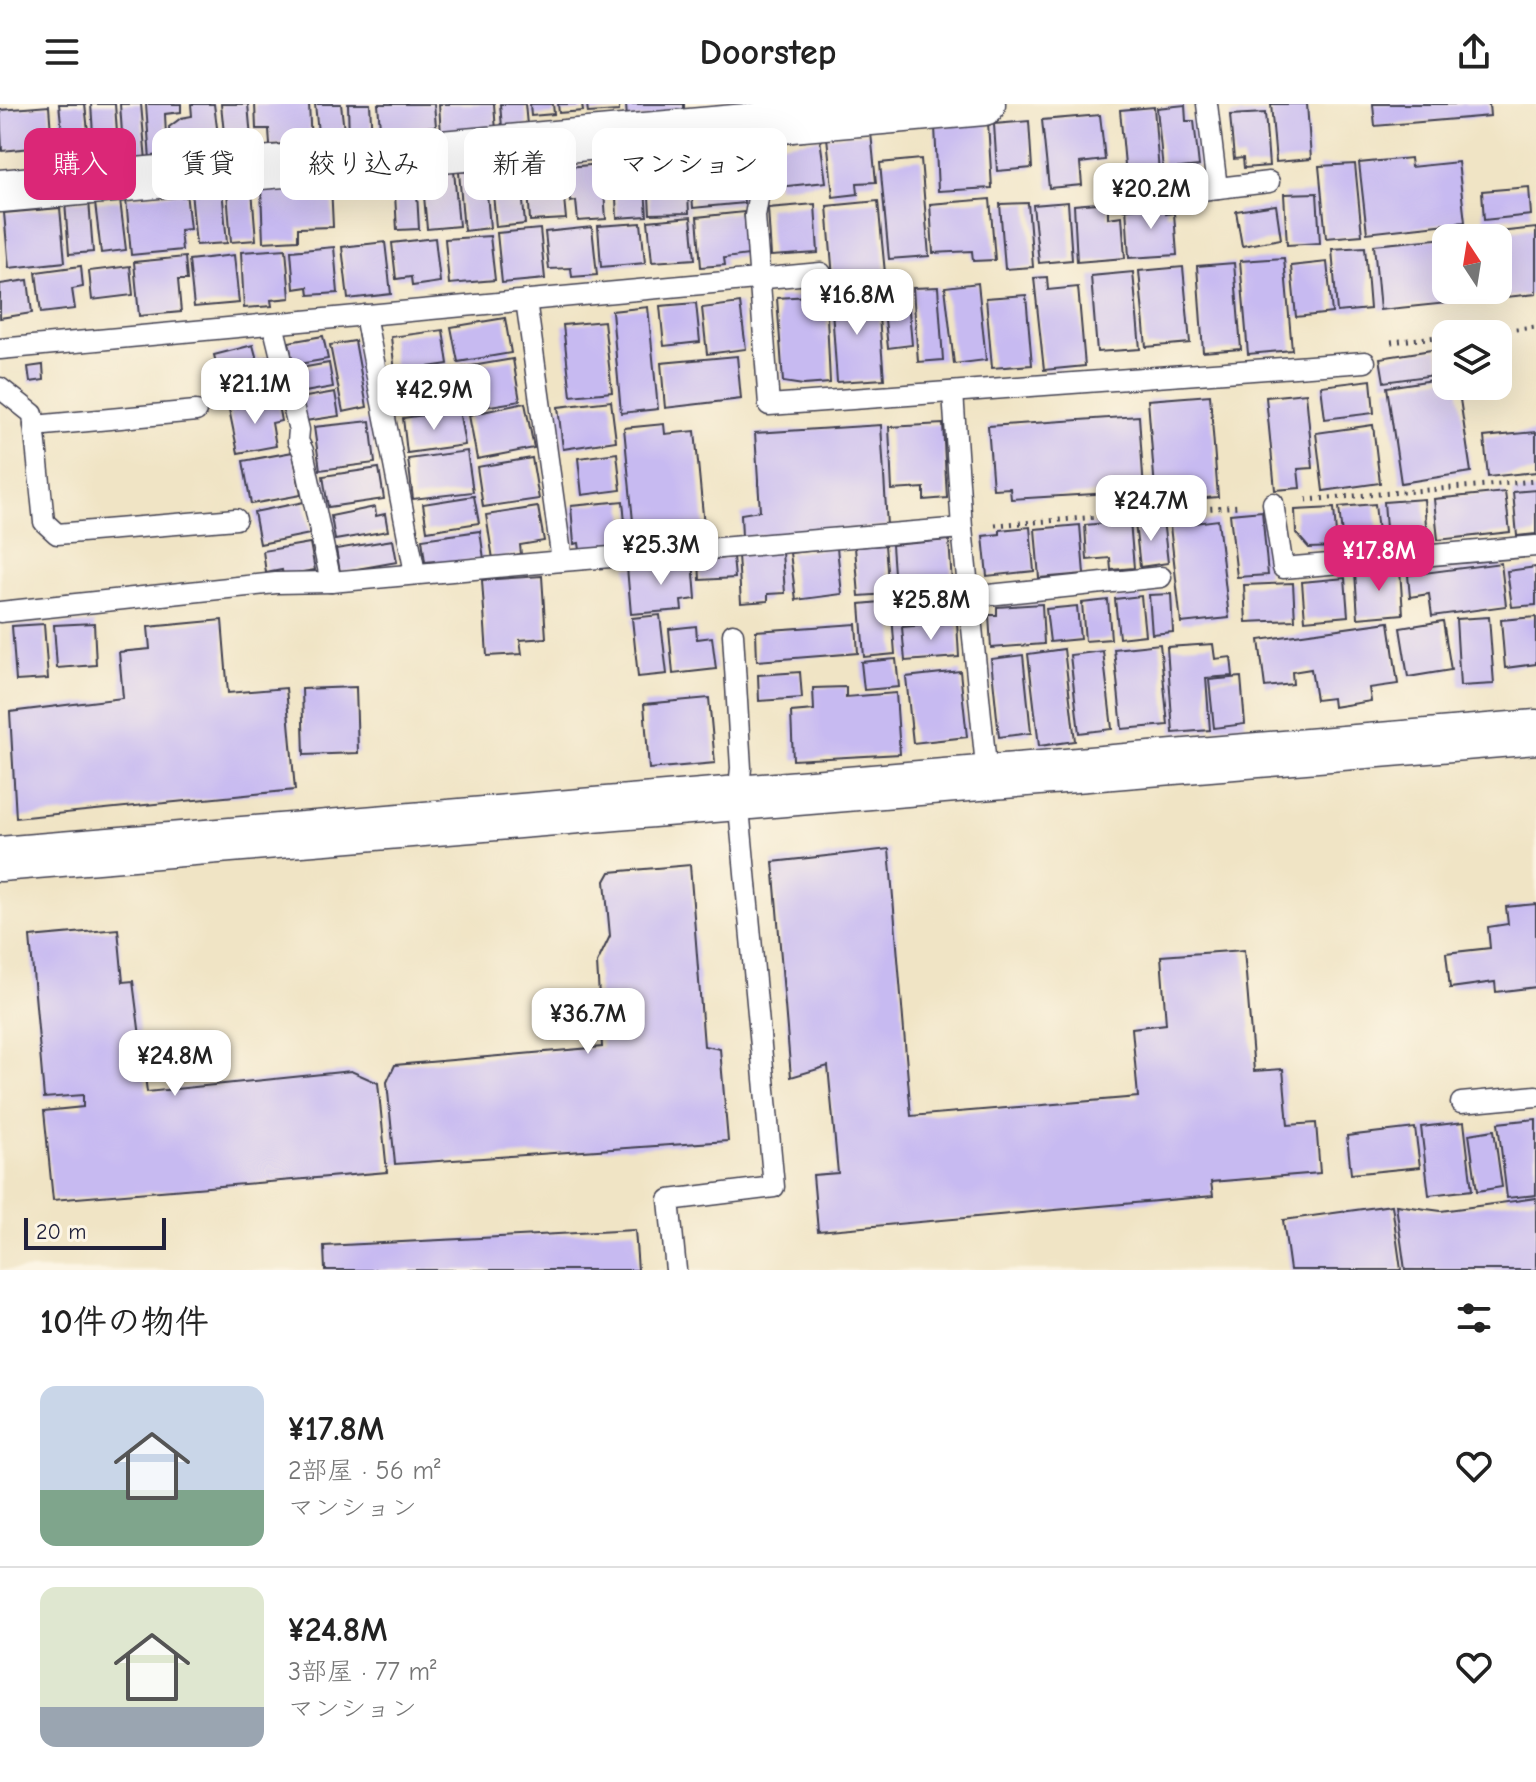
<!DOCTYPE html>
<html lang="ja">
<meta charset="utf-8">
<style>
body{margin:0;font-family:"Comic Neue","Klee One",sans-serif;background:#f6f6f6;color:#222;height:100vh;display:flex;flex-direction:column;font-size:30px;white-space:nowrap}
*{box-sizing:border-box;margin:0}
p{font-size:26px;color:#767676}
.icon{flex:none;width:44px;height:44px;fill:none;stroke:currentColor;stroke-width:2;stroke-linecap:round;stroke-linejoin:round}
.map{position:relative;height:1166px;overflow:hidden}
.drawer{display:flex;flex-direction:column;background:#fff;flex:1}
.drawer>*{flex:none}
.banner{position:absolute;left:24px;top:24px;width:800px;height:72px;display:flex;gap:16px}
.needle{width:52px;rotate:348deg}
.controls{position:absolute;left:1432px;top:120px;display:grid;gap:16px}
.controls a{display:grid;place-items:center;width:80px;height:80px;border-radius:16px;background:#fff;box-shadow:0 8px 32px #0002;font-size:40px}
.scale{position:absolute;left:24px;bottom:20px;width:142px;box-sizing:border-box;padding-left:8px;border:4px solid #22223b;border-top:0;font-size:22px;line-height:28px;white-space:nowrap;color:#22223b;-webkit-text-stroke:6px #fcf5e5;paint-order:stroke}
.price{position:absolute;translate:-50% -68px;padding:0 18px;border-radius:16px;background:#fff;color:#222;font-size:26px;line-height:52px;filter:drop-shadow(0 2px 4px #0008)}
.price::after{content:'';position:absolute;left:50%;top:48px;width:24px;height:18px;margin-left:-12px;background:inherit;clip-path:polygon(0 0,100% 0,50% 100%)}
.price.active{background:#db2777;color:#fff}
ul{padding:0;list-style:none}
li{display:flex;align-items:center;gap:24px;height:200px;padding:0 40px}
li+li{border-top:2px solid #e0e0e0}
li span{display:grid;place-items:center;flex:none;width:224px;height:160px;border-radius:16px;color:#555}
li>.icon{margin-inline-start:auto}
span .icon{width:96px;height:96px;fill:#fffc;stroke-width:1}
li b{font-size:34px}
h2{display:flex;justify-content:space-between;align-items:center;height:96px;padding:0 40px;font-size:34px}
.pill{padding:0 28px;border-radius:16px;background:#fff;box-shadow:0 8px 32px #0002;font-size:28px;line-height:72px}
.pill.active{background:#db2777;color:#fff}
header{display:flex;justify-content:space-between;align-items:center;height:104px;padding:0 40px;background:#fff;font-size:36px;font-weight:700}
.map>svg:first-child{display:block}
</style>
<header><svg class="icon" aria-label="menu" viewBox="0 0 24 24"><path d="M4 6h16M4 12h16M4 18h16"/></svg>Doorstep<svg class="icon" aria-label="share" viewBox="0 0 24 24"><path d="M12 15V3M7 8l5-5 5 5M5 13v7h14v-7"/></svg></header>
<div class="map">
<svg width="1536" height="1166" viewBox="0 0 1536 1166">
<rect width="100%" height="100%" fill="#fcf5e5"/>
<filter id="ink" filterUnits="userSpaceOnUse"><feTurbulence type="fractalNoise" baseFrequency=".0125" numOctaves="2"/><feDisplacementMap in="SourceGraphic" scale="16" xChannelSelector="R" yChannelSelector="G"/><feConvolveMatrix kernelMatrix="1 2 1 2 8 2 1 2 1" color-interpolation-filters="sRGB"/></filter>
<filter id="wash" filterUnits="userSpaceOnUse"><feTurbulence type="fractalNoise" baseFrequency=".006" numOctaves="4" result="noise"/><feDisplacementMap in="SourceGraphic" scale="32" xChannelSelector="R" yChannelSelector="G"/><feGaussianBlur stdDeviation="1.8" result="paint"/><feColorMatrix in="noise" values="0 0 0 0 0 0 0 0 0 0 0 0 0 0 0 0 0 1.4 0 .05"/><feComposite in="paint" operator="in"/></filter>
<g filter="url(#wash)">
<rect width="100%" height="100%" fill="#f0e4c5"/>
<g id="blocks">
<g fill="#c7baf1">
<path d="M59,0h26l6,54 -26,2z"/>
<path d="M91,0h24l4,57 -24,2z"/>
<path d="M120,0h21l5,57 -22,1z"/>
<path d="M146,0h35v8l-16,2 2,45 -17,1z"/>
<path d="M191,0h23l6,47 -48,5 -3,-29 12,-9 11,-2z"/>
<path d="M221,0h27l4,46 -26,3z"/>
<path d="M255,0h54l2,39 -41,2 -1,-16h-13z"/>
<path d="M315,0h26l4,36 -26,2z"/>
<path d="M348,0h22l2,34 -23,1z"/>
<path d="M378,0h56l2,22 -27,3 1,7 -29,3z"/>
<path d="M439,0h55l2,27 -55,3z"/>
<path d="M500,0h25l2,21 -25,2z"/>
<path d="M530,0h23l1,10 -23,2z"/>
<path d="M558,0h24l1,7 -24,2z"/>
<path d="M587,0h32v7l-31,2z"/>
<path d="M626,0h58v10l-57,5z"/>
<path d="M1271,0h36l4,55 -35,3z"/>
<path d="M1373,0h116l1,12 -115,10z"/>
<path d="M1185,1l1,16h8l5,45 -36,4 -6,-62z"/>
<path d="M49,2l3,40 -50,5 -2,-41z"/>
<path d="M1154,3l5,66 -33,3 -6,-66z"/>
<path d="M1265,9l4,53 -25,2 -1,-10 -9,1 -4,-44z"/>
<path d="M1100,11l5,45 -25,3 2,22 -33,3 -7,-68z"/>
<path d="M1029,17l3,47 -35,3 -3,-47z"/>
<path d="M988,18l4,66 -54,3 -3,-65z"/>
<path d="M871,29l5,49 -19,1 1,11 -25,3 -6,-60z"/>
<path d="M820,35l6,43 -48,5 -5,-42z"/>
<path d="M740,42l4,57 -51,5 -4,-58z"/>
<path d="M1410,54l1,9 47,-5 7,60 -98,11 -8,-70z"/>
<path d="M686,55l3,54 -39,1 -3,-52z"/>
<path d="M921,55l8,97 -40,3 -9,-96z"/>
<path d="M643,57l4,55 -30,2 -1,-20h-8l-2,-34z"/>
<path d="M602,60l4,55 -28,2 -2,-20 -6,1 -3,-35z"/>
<path d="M1355,60l7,71 -36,3 -7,-72z"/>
<path d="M561,63l5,52 -36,2 -3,-50z"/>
<path d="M520,64l5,56 -29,3 -5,-56z"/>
<path d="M485,66l5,58 -26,3 -5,-59z"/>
<path d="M454,67l5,55 -32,3 -5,-55z"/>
<path d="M416,71l3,54 -22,1 -3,-54z"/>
<path d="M331,80l2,43 -35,1v12l-35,2 -2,-55z"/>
<path d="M1529,83l2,28 -47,5 -2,-29z"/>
<path d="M222,85l5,54 -31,2 -5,-54z"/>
<path d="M252,86l4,50 -25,2 -4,-50z"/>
<path d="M186,88l4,37 -10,1 2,20 -51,5 -5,-57z"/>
<path d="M1317,89l3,50 -33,2 -3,-51z"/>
<path d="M990,95l5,61 -22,1 -1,-10 -39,2 -3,-49z"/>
<path d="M89,96l4,52 -24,2 -4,-52z"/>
<path d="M120,96l6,50 -25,3 -6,-50z"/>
<path d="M878,97l7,72 -52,5 -6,-72z"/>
<path d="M1068,98l4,58 -33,3 -6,-58z"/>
<path d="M1108,98v16l14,-2 3,42 -48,4 -3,-57z"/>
<path d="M1028,99l5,64 -28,2 -5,-65z"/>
<path d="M815,100l3,49 -47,3 -3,-48z"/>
<path d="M1166,100v10l8,-1 3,42 -48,3 -3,-52z"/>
<path d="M1276,101l5,34 -39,7 -6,-35z"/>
<path d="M60,104l5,54 -56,6 -5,-55z"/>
<path d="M744,108l5,43 -25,3 1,7 -24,2 -4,-50z"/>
<path d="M691,113l4,42 -43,3 -4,-41z"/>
<path d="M641,119l4,40 -44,4 -3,-41z"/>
<path d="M592,123l5,48 -25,2 -1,-9 -22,1 -4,-37z"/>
<path d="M1536,124v66l-156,16 -6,-65 72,-7v52h52v-52h-35v-2z"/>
<path d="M540,125l5,50 -43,4 -5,-50z"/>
<path d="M490,132l5,44 -46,4 -4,-45z"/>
<path d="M435,134l5,44 -28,4 -1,-9 -15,2 -4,-36z"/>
<path d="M385,138l6,52 -43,5 -6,-52z"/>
<path d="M334,143l4,46 -29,2 -1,-8 -14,2 -3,-38z"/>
<path d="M1365,143l5,62 -33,3 -5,-63z"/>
<path d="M286,145l4,49 -19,2 1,6 -28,2 -3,-56z"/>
<path d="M234,151l5,48 -45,4 -5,-47z"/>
<path d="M185,153l2,23h-9l3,32 -42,4 -5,-54z"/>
<path d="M1284,154l8,92 -44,4 -8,-93z"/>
<path d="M1327,158l5,51 -36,4 -5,-51z"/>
<path d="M1234,159l7,86 -38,3 -6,-86z"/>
<path d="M81,162l2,21 -11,2 3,20 -34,4 -5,-41z"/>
<path d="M130,162l3,29 -41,5 -3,-29z"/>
<path d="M1183,163l7,76 -44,4 -7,-76z"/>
<path d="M1133,168l7,77 -43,3 -6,-76z"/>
<path d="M1047,173l1,13 30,-3 7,79 -41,4 -10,-92z"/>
<path d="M28,176l4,33 -32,5v-34z"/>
<path d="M978,179l8,77 -32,4 -9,-77z"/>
<path d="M938,183l5,73 -25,2 -5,-74z"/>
<path d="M907,185l5,56 -24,3 -6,-57z"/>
<path d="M877,188l7,87 -47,3 -6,-87z"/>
<path d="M826,191l4,88 -27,2 -20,-3 -6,-84z"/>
<path d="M1026,191l6,70 -40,3 -6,-70z"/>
<path d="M696,199l4,39 -36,4 -4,-40z"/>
<path d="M740,199l6,46 -39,5 -5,-46z"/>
<path d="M648,203l10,102 -37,4 -9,-102z"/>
<path d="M505,214l6,35 -53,9 -7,-35z"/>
<path d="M604,217l8,71 -41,4 -8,-71z"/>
<path d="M443,226l5,34 -53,8 -4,-35z"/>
<path d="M323,232l5,23 -35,6 -4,-23z"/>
<path d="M355,237l12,66 -24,5 -13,-67z"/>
<path d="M253,241l4,15 15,-4 9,36 -55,12 -12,-49z"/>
<path d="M1438,245l4,25 -58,8 -4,-24z"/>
<path d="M737,252l4,43 -76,9 -4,-45z"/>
<path d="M513,255l7,42 -54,9 -6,-42z"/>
<path d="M329,259l4,24 -34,6 -4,-24z"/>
<path d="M43,261l1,15 -14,2 -2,-15z"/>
<path d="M452,268l4,32 -55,6 -4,-32z"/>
<path d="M1446,274v8h12l13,86 -70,11 -14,-96z"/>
<path d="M1371,276l3,33 -49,6 -4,-33z"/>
<path d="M1465,282h22l1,4 -22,3z"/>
<path d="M335,288l4,24 -34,5 -5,-23z"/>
<path d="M1306,289l7,75 -15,1 2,19 -25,2 -9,-93z"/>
<path d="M1210,291l8,102 -62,5 -8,-102z"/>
<path d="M277,296l4,21 -9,2 4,23 -38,7 -9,-44z"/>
<path d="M611,297l5,40 -53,8 -5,-42z"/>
<path d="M525,299l9,45 -57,11 -8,-44z"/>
<path d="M459,306l6,35 -58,8 -4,-35z"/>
<path d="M1139,312l5,75 -133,8 -1,-11 -17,1 -5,-63z"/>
<path d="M370,317l5,42 -55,7 -6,-43z"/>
<path d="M664,320l1,10 30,-3 10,105 -70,6 -11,-114z"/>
<path d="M943,320l4,74 -23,2v-12l-32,2 -3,-63z"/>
<path d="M881,321l6,101 -145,11 -1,-23 19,-3 -5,-78z"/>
<path d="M1373,321l7,58 -57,8 -7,-58z"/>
<path d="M1536,328v40l-48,5 -4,-40z"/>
<path d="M467,347l6,41 -60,7 -5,-40z"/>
<path d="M293,348l8,43 -50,9 -8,-43z"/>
<path d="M617,349l4,37 -39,5 -4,-37z"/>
<path d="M532,354l7,41 -56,8 -6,-40z"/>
<path d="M379,364l5,31 -56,8 -5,-31z"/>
<path d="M1536,386v44l-19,2 -4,-44z"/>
<path d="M1505,388l5,40 -72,8 -4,-41z"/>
<path d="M474,392l5,27 -52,8 -4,-27z"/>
<path d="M1424,395l3,39 -40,3 -3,-39z"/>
<path d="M623,397l4,44 -47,5 -1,-7 -5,1 -3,-38z"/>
<path d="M304,398l6,32 -50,10 -6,-32z"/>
<path d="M1375,400l4,38 -36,4 -4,-39z"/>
<path d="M375,403l1,9 9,-2 3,17 -53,9 -4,-24z"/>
<path d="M538,403l6,34 -24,4 1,9 -28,5 -7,-44z"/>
<path d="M1334,404l3,39 -28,1 -13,-15 -1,-23z"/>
<path d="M1262,407l6,64 -31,2 -7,-63z"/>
<path d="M1163,416l5,43 -28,4 -5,-44z"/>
<path d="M1218,416l11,98 -48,5 -11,-97z"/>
<path d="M1130,417l4,47 -23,2 -1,-12 -23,2 -2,-35z"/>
<path d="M1080,421l4,49 -45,4 -4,-49z"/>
<path d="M1030,423l4,44 -47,5 -4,-40 17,-2v-4z"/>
<path d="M480,427l4,28 -49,6 -1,-4 -9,1 -3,-23z"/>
<path d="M393,436l4,22 -57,10 -4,-23z"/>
<path d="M949,436l5,71 -57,5 -5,-71z"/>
<path d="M310,439l5,27 -32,5 -1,-5 -16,3 -3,-22z"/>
<path d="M885,441l4,49 -30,2 -4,-49z"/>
<path d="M837,444l5,46 -46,6 -6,-47z"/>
<path d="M782,448l3,41 -17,1v7l-27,2 -3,-48z"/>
<path d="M733,453l2,21 -35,2 -1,-19z"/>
<path d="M693,457l3,38 -15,2 1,9 -51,4 -4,-47z"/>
<path d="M1501,459l5,43 -74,10 -3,-22 -19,3 -2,-22z"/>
<path d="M1536,463v38l-24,2 -5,-36z"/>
<path d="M1400,465l3,45 -45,4 -3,-46z"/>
<path d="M542,472l4,62 -26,2 2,14 -35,2 -5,-76z"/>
<path d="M1345,474l3,38 -43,4 -3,-38z"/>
<path d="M1293,479l2,37 -49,2 -2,-37z"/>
<path d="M1171,490l2,38 -21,2 -3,-39z"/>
<path d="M1141,492l4,39 -26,3 -4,-39z"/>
<path d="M1108,496l3,39 -26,2 -3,-38z"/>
<path d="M891,497l4,53 -31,3 -4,-53z"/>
<path d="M1042,500l2,40 -53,4 -2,-33h8v-8z"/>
<path d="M1077,502l3,33 -30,3 -4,-33z"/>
<path d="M660,511l7,59 -29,3 -6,-59z"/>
<path d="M1489,513l5,67 -34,2 -4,-67z"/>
<path d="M1536,513v47l-31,4 -4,-48z"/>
<path d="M222,516l6,73 58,-5 9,102 -279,28 -6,-106 113,-14 -4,-46 31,-3 -2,-22z"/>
<path d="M1443,517l8,49 -43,7 -8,-49z"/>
<path d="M957,518l2,35 -54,4 -3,-34z"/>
<path d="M1389,518l9,62 -29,4 2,13 -38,6 -1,-9 -16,2 -5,-31 -19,3 1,12 -28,3 -6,-47z"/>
<path d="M94,519l2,42 -39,3 -3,-43z"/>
<path d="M44,520l4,55 -32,2 -4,-55z"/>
<path d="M856,520l2,29 -101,8 -1,-30z"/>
<path d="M696,522l1,13 15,-2 4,32 -43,5 -4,-45z"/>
<path d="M1160,540l8,81 -46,4 -8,-80z"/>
<path d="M1213,540l2,15 16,-2 2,19 -27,2 4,52 -37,3 -6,-86z"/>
<path d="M1064,545l11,92 -36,5 -11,-92z"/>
<path d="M1103,547l9,78 -33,4 -9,-78z"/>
<path d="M1023,551l8,78 -32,4 -8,-78z"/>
<path d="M896,555l3,28 -35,3 -3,-28z"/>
<path d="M960,567l7,66 -54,6 -7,-66z"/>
<path d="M800,568l2,26 -43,3 -1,-26z"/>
<path d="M1241,573l4,47 -31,4 -5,-48z"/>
<path d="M356,583l2,66 -54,2 -2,-66z"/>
<path d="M846,583v10l50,-4 4,61 -107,6 -2,-48 23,-2 -1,-22z"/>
<path d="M709,594l6,65 -66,6 -5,-65z"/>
<path d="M889,745l22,267 227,-19 -6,-69 34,-4 -5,-68 83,-6 10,121 29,-2 5,56 28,-2 4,50 -109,9 2,14 -395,35 -5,-56 25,-2 -10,-107 -37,11 -18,-215z"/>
<path d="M690,761l14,181 16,3 8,92 -333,23 -8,-82 8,-17 207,-18 -5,-84 13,-27 -5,-55 5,-9z"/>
<path d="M1536,800v83l-40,5 -1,-10 -45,6 -4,-35 44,-5 -2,-21 20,-3 -2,-17z"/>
<path d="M118,825l5,53 10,-1 14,111 204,-21 27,12 9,89 -334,28 -9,-89 39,-4v-12l-39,3 -14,-161z"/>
<path d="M1536,1015v76l-29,3 -9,-75z"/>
<path d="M1464,1018l8,68 -43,5 -8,-68z"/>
<path d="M1415,1024l5,39 -69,7 -4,-38z"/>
<path d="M1494,1026l8,57 -25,4 -8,-57z"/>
<path d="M1536,1094v72h-131l-9,-65 45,6z"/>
<path d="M1392,1101l9,65h-111l-7,-50z"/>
<path d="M635,1126l3,40h-313l-1,-24z"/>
</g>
</g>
</g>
<g filter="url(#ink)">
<use href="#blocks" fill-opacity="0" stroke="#413f50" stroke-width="2"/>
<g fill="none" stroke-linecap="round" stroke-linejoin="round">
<defs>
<g id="service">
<path d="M1207,0l10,84"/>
<path d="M750,22l9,66 -4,24 14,189 596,-43"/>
<path d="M1125,95l144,-17"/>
<path d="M526,196l36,261 400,-33"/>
<path d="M365,211l50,258"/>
<path d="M273,220l26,106 -1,11 5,10 28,131"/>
<path d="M0,245l821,-76"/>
<path d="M0,284l33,26 11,108 13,12 179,-15"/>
<path d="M953,288l9,136 25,248"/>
<path d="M34,322l162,-15"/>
<path d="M1273,399l10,65 253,-22"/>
<path d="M969,493l192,-20"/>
<path d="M0,508l276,-29 55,-1 231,-21"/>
<path d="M1461,999l75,-7"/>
<path d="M676,1166l-7,-70 105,-13 -36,-390 3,-29 -8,-134"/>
</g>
<path id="minor" d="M0,87l984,-87"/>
<path id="tertiary" d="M0,755l1536,-127"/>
</defs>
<use href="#service" stroke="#413f50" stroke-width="23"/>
<use href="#minor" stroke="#413f50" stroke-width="45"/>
<use href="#tertiary" stroke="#413f50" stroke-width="47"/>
<g stroke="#413f50" stroke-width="5" stroke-dasharray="2 6" stroke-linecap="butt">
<path d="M1468,230l68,-7"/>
<path d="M1391,238l55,-6"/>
<path d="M1306,396l230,-19"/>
<path d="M995,421l245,-19"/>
</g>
<use href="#service" stroke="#fff" stroke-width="20"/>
<use href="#minor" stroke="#fff" stroke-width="42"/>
<use href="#tertiary" stroke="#fff" stroke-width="44"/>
</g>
</g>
</svg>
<div class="controls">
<a><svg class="needle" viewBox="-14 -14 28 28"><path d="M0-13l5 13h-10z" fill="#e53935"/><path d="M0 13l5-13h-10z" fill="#767676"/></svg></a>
<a><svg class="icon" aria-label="layers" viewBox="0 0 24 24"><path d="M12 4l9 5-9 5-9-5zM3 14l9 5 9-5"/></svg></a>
</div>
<div class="scale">20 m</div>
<b class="price" style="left:1151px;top:127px">¥20.2M</b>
<b class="price" style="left:857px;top:233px">¥16.8M</b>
<b class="price" style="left:255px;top:322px">¥21.1M</b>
<b class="price" style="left:434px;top:328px">¥42.9M</b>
<b class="price" style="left:1151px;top:439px">¥24.7M</b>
<b class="price" style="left:661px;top:483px">¥25.3M</b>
<b class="price active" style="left:1379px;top:489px">¥17.8M</b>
<b class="price" style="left:931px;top:538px">¥25.8M</b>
<b class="price" style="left:588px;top:952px">¥36.7M</b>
<b class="price" style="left:175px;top:994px">¥24.8M</b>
<div class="banner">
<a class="pill active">購入</a>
<a class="pill">賃貸</a>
<a class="pill">絞り込み</a>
<a class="pill">新着</a>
<a class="pill">マンション</a>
</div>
</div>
<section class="drawer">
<h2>10件の物件<svg class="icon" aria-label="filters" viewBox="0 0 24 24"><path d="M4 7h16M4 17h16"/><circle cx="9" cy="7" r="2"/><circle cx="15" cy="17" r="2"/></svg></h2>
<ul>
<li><span style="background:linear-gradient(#c9d6e8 65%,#7fa58c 0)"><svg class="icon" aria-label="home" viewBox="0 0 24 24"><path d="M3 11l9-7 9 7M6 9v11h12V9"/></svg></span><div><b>¥17.8M</b><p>2部屋 · 56 m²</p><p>マンション</p></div><svg class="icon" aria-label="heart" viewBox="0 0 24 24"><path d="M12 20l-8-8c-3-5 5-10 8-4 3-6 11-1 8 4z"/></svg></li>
<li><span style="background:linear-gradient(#dfe7d0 75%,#9aa5b1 0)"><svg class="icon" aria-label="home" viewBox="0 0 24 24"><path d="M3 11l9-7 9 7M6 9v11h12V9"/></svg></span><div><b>¥24.8M</b><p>3部屋 · 77 m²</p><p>マンション</p></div><svg class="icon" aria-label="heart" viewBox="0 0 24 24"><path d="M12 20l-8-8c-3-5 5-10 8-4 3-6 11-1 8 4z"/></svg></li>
</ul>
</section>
